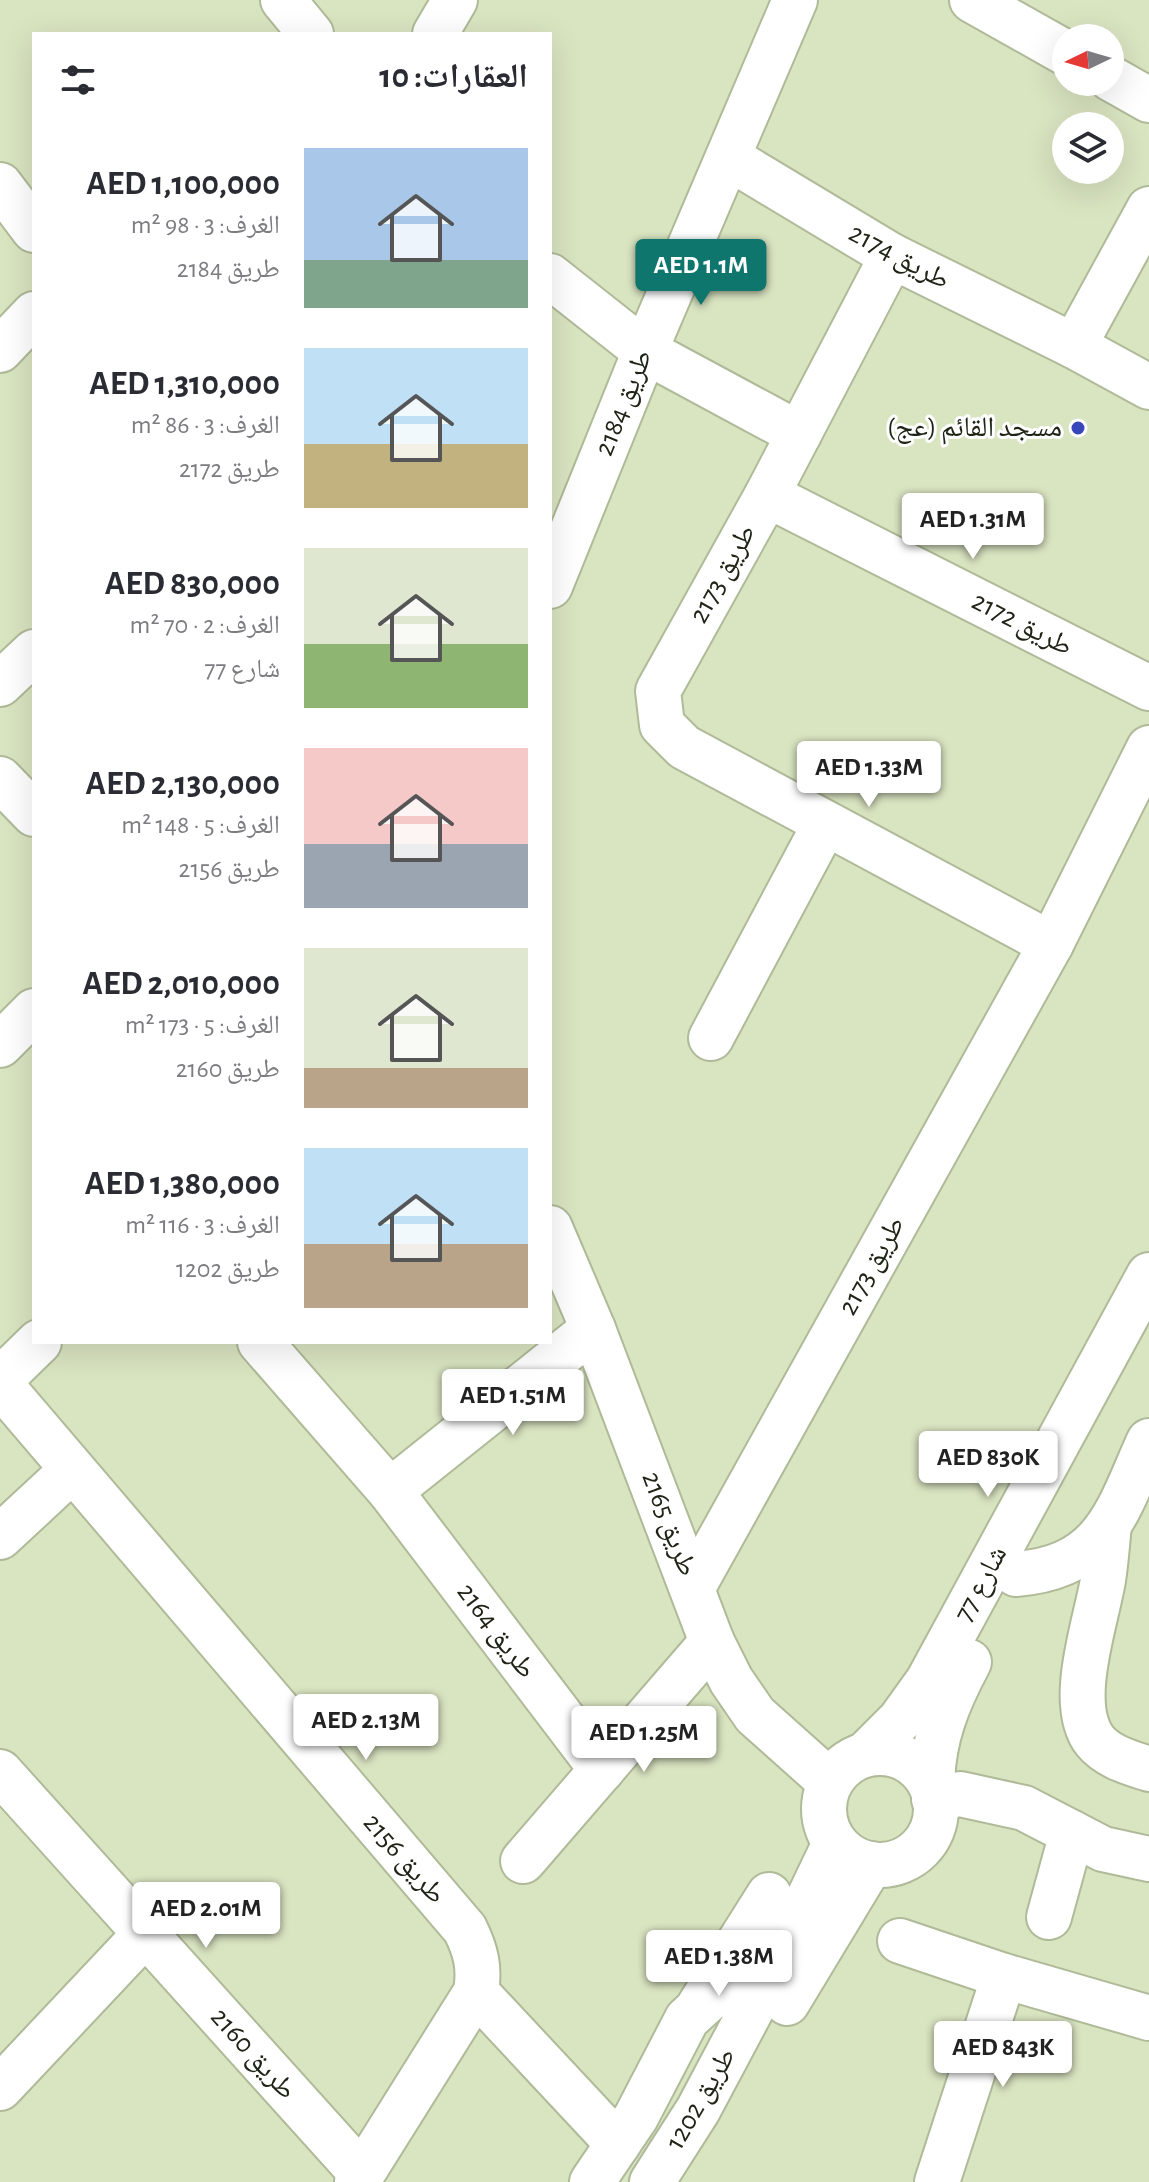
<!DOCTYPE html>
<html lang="ar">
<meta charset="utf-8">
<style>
body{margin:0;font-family:"Alegreya Sans","Noto Naskh Arabic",sans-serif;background:#f7f7f7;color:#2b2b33;direction:rtl;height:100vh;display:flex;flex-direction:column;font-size:30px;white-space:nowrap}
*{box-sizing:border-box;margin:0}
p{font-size:26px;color:#7c7c81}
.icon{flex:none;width:44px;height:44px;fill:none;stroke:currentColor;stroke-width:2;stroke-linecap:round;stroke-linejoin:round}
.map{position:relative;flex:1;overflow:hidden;direction:ltr}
.panel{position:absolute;left:32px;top:32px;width:520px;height:1312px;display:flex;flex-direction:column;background:#fff;border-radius:0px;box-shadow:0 8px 32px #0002;direction:rtl}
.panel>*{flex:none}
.needle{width:52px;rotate:265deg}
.fabs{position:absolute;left:1052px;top:24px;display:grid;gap:16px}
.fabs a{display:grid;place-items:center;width:72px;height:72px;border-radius:50%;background:#fff;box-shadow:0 8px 32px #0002;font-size:40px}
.price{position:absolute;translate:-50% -68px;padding:0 18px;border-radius:8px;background:#fff;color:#222;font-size:26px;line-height:52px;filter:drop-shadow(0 2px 4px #0008)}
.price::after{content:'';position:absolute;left:50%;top:48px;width:24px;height:18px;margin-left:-12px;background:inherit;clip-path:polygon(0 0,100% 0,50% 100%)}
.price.selected{background:#0f766e;color:#fff}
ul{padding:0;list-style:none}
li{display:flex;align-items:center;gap:24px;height:200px;padding:0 24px}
li span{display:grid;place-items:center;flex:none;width:224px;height:160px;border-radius:0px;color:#555}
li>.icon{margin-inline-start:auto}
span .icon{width:96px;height:96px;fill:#fffc;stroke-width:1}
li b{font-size:34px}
h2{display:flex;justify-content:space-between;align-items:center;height:96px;padding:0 24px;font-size:34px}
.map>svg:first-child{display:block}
</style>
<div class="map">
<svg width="1149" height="2182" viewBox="0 0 1149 2182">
<rect width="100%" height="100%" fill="#d9e4c1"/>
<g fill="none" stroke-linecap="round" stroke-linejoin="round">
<defs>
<g id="minor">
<path d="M283,0l28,34"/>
<path d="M972,0l94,53"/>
<path d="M435,34l20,-34"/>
<path d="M1110,78l39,22"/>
<path d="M729,158l163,98 182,90 75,41"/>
<path d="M0,185l34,45"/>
<path d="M892,256l-125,239 -109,196 4,34 22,22 367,197"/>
<path d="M550,276l95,75 154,83"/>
<path d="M1074,346l75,-137"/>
<path d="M0,350l34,-36"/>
<path d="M767,495l382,193"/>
<path d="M550,586l95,-235 150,-351"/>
<path d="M0,684l34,-32"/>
<path d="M0,779l34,35"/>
<path d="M711,1038l114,-214"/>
<path d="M0,1045l34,-34"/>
<path d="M550,1228l43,101 119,313 19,38 24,35 75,67"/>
<path d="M260,1342l130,149 212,279"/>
<path d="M0,1380l39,-38"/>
<path d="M0,1384l465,545c11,22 15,39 11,63l-119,190"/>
<path d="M390,1491l203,-162"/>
<path d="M1109,1525c-2,18 -3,36 -6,55 -7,42 -37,124 -8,161 13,16 36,22 54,28"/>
<path d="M0,1537l71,-66"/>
<path d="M1016,1574c90,-7 101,-63 133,-133"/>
<path d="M693,1587l358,-643 98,-196"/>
<circle cx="880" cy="1809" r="56"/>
<path d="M866,1754l34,-34 28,-39 221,-406"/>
<path d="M0,1772l362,402"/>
<path d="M932,1788c0,-48 15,-85 37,-126"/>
<path d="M934,1799l26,-5 64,14 79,41 46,10"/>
<path d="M523,1861l189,-219"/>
<path d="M1049,1917l23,-84"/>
<path d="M900,1941l104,35 145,42"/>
<path d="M476,1992l142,152"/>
<path d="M787,2003l84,-139"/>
<path d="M699,2006l70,-111"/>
<path d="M0,2088l145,-154"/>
<path d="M592,2182l44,-65 51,-98 23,-21 62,-27"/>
<path d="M652,2182l46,-72 92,-173 45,-94"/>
<path d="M937,2182l67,-206"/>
</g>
</defs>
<use href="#minor" stroke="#afba98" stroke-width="48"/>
<use href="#minor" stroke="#fff" stroke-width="44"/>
</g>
<circle fill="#3847ba" stroke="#fff" stroke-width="3" cx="1078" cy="428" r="8"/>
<g text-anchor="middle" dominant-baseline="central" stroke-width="6" stroke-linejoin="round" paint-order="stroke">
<g font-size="28" fill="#202416" stroke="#fff">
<text transform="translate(899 257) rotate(28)">طريق 2174</text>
<text transform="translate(624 403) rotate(-68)">طريق 2184</text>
<text transform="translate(723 574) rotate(-61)">طريق 2173</text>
<text transform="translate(1022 624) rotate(27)">طريق 2172</text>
<text transform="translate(872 1266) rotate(-61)">طريق 2173</text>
<text transform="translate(669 1524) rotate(69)">طريق 2165</text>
<text transform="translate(981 1584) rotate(-62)">شارع 77</text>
<text transform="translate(496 1631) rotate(53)">طريق 2164</text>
<text transform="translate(404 1859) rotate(49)">طريق 2156</text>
<text transform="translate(253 2054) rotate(48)">طريق 2160</text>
<text transform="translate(701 2099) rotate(-60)">طريق 1202</text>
</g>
<g font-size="28" fill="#202416" stroke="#fff" text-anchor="end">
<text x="1062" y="428">مسجد القائم (عج)</text>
</g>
</g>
</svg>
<div class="fabs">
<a><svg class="needle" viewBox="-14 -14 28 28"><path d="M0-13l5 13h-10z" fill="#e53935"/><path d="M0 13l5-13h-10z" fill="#7c7c81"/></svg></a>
<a><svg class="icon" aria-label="layers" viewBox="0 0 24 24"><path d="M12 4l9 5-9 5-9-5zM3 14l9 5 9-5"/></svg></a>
</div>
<b class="price selected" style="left:701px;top:307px">AED 1.1M</b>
<b class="price" style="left:973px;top:561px">AED 1.31M</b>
<b class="price" style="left:869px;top:809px">AED 1.33M</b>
<b class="price" style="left:513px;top:1437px">AED 1.51M</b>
<b class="price" style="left:988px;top:1499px">AED 830K</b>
<b class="price" style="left:366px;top:1762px">AED 2.13M</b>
<b class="price" style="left:644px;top:1774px">AED 1.25M</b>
<b class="price" style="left:206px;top:1950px">AED 2.01M</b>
<b class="price" style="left:719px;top:1998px">AED 1.38M</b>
<b class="price" style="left:1003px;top:2089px">AED 843K</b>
<section class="panel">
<h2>العقارات: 10<svg class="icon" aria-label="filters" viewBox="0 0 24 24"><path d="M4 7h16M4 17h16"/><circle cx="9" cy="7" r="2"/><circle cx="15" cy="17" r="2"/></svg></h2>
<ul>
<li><span style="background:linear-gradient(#a9c7e8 70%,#7fa58c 0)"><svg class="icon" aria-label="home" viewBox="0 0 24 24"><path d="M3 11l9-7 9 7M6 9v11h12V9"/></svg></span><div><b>AED 1,100,000</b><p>الغرف: 3 · 98 m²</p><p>طريق 2184</p></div></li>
<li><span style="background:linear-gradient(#bfe0f5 60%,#c2b280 0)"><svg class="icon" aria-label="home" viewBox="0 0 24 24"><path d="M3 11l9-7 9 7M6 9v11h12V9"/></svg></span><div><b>AED 1,310,000</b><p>الغرف: 3 · 86 m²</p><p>طريق 2172</p></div></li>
<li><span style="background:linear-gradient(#dfe7d0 60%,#8fb573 0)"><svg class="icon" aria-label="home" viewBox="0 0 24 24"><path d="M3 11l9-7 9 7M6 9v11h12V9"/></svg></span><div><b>AED 830,000</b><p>الغرف: 2 · 70 m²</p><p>شارع 77</p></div></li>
<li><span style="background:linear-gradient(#f6c9c9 60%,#9aa5b1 0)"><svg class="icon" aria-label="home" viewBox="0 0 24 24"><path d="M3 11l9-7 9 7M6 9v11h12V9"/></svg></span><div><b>AED 2,130,000</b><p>الغرف: 5 · 148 m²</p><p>طريق 2156</p></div></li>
<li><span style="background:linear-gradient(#dfe7d0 75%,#b9a48a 0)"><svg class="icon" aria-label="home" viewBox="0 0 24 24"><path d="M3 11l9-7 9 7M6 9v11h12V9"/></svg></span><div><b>AED 2,010,000</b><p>الغرف: 5 · 173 m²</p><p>طريق 2160</p></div></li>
<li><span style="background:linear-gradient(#bfe0f5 60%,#b9a48a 0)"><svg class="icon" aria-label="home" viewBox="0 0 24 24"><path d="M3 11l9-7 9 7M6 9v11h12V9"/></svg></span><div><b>AED 1,380,000</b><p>الغرف: 3 · 116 m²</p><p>طريق 1202</p></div></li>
</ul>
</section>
</div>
